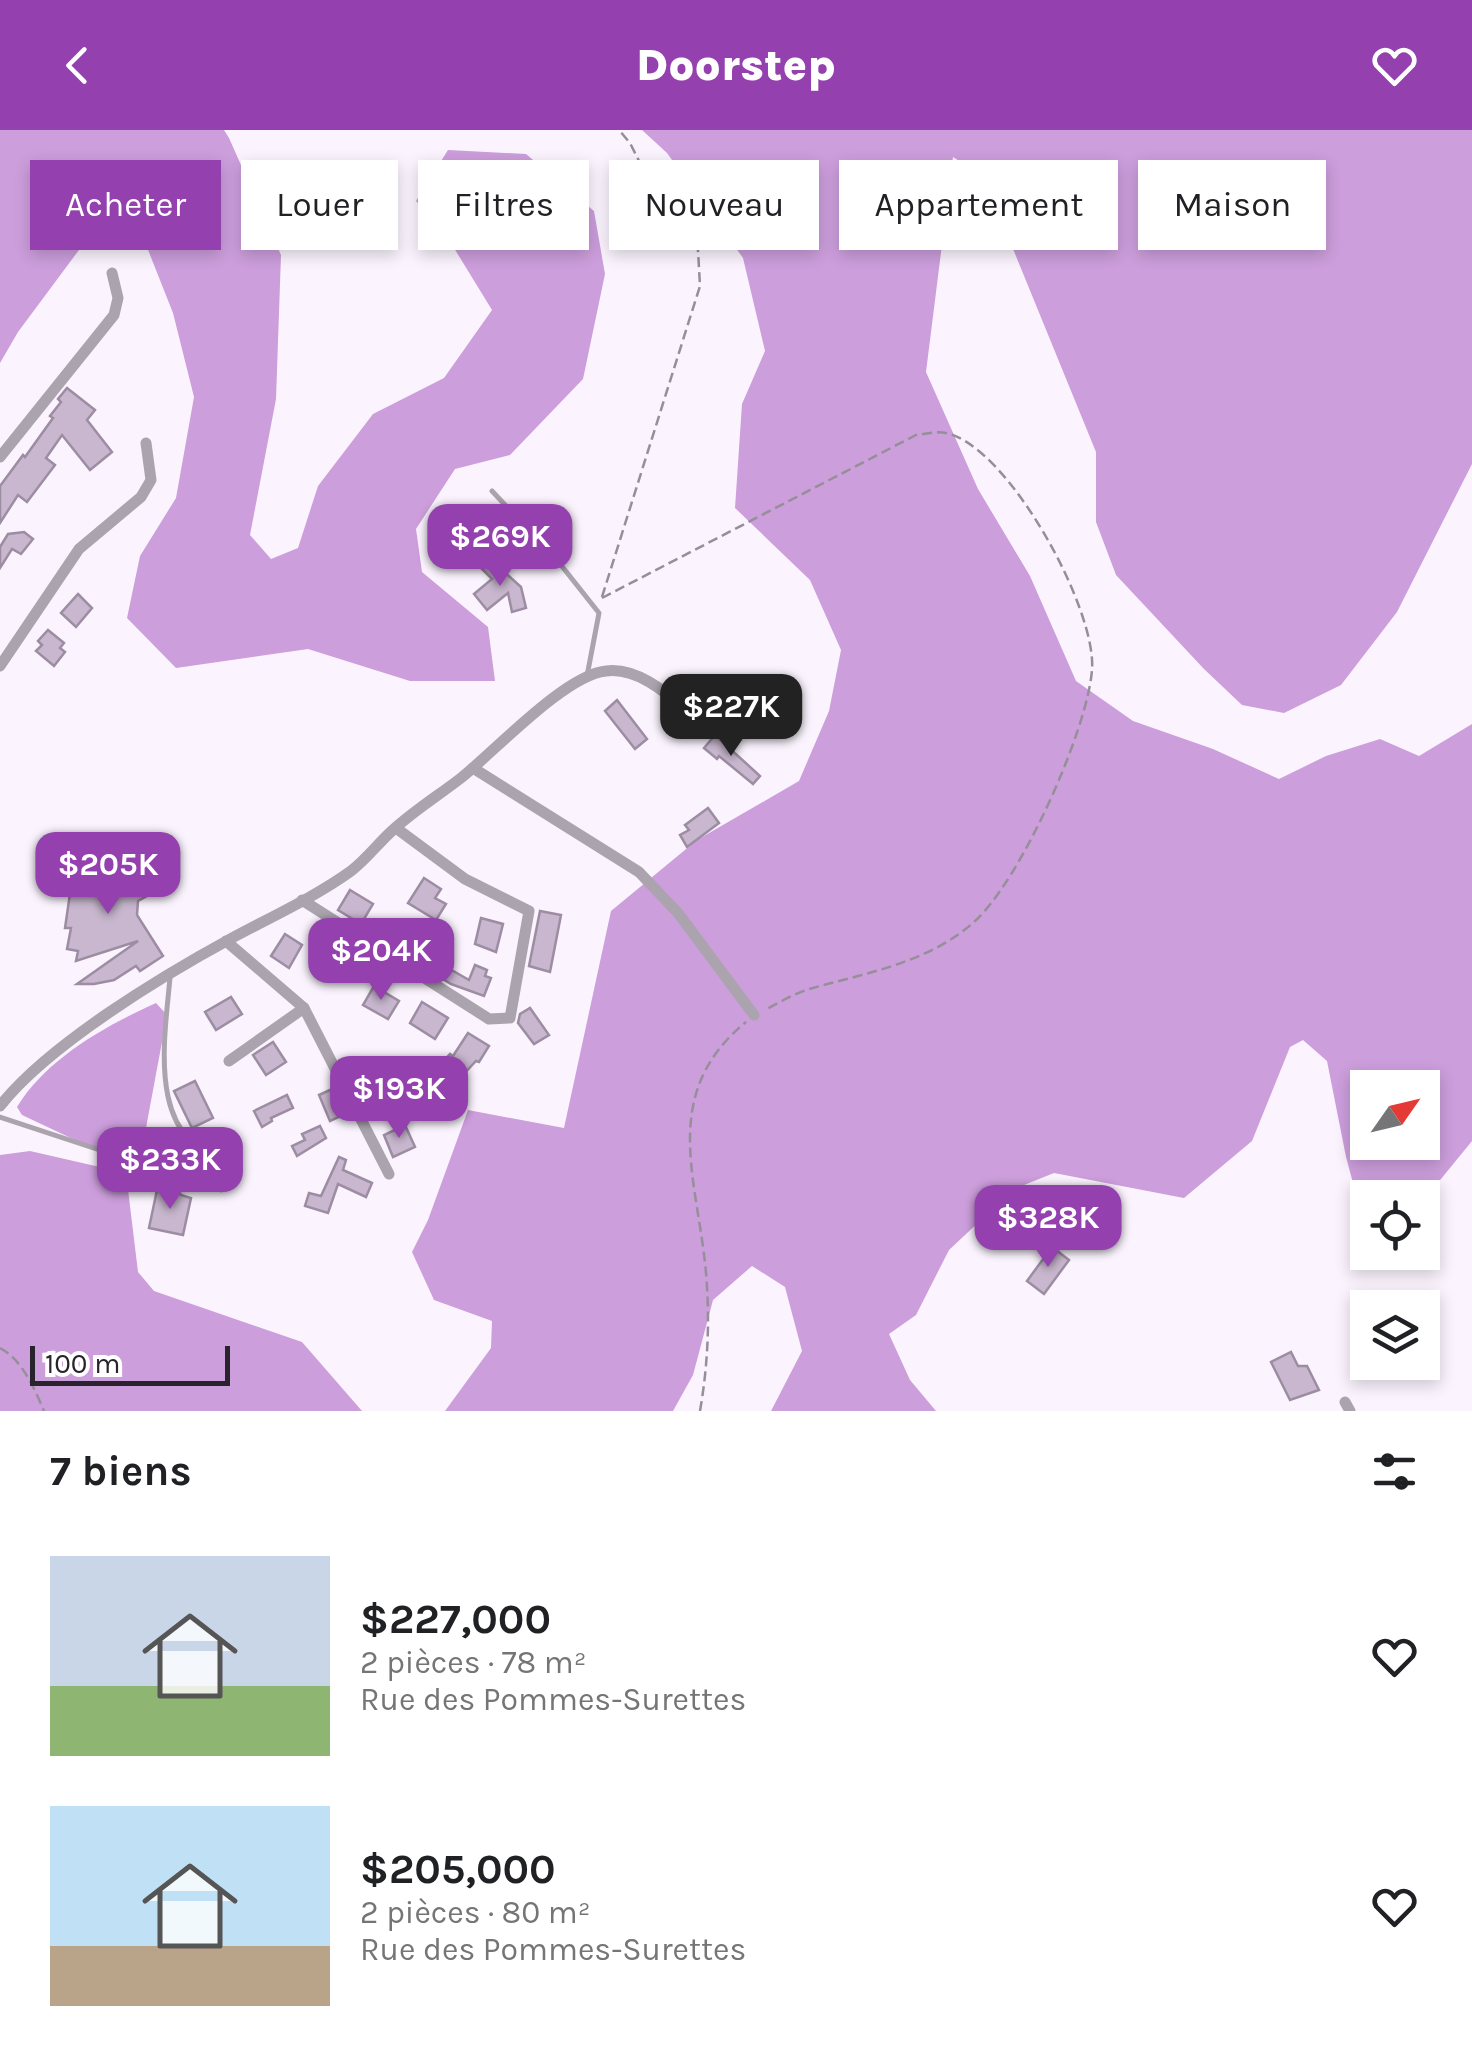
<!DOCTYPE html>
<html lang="fr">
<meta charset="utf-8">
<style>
body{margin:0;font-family:Karla,sans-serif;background:#f2f2f2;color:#202124;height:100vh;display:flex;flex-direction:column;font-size:38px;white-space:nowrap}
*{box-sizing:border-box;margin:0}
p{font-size:32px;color:#757577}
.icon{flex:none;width:55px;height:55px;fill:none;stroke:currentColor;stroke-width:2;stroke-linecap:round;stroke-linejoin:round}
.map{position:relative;height:1281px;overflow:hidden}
.sheet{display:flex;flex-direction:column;background:#fff;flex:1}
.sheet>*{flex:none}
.banner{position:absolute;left:30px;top:30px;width:1412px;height:90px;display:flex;gap:20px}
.needle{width:65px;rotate:56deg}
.fabs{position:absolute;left:1350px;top:940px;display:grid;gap:20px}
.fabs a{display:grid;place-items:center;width:90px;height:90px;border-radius:0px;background:#fff;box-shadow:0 5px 15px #0003;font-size:50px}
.scale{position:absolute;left:30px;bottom:25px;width:200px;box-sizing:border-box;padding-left:10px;border:5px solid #29232b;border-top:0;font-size:28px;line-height:35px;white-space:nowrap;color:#29232b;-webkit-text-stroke:8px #fff;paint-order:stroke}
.price{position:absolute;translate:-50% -85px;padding:0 22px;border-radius:20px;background:#9440ae;color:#fff;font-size:32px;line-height:65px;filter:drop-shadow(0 2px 5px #0008)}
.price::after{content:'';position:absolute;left:50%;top:60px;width:30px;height:22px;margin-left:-15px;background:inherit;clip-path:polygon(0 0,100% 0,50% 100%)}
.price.selected{background:#222;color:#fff}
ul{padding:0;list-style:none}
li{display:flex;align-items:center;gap:30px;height:250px;padding:0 50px}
li span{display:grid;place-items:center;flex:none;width:280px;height:200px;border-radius:0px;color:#555}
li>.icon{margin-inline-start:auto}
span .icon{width:120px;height:120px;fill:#fffc;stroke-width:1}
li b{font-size:42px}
h2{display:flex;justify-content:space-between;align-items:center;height:120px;padding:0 50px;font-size:42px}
.pill{padding:0 35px;border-radius:0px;background:#fff;box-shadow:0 5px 15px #0003;font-size:35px;line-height:90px}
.pill.selected{background:#9440ae;color:#fff}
header{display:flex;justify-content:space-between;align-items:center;height:130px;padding:0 50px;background:#9440ae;color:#fff;font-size:45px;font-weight:800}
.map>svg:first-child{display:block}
</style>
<header><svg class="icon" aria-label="back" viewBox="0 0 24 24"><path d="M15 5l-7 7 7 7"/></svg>Doorstep<svg class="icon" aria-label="heart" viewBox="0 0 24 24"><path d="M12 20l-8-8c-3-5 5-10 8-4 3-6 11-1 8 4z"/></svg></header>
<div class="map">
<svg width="1472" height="1281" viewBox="0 0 1472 1281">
<rect width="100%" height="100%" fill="#fbf4fe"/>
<g fill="#cc9edc" fill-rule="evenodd">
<path d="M0,0h224l5,8 52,117 -5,144 -26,136 21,24 27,-11 20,-62 55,-72 71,-36 48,-68 -46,-75 -30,-34 32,-51 78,4 68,57 11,63 -22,105 -73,76 -55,14 -39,60 6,43 66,55 7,54h-85l-102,-32 -132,19 -49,-50 13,-62 36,-58 18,-101 -21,-84 -34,-86 -37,-8 -84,113 -18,31z"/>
<path d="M642,0h830v334l-75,148 -56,73 -57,28 -42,-8 -38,-36 -88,-94 -20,-53v-70l-96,-235 -22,-44 -25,-16 -27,215 52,117 52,87 46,105 57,40 80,28 66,30 47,-23 54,-17 39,17 53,-32v417l-49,60 -1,-3h-54l-1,12 -11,-16 -10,-37 -19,-96 -24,-21 -13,7 -38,94 -68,57 -130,-25 -40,16 -65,61 -33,65 -27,19 21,46 26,31h-165l31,-60 -17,-64 -33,-21 -39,34 -20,75 -20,36h-228l46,-63 1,-27 -58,-21 -22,-48 16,-32 40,-110 96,18 47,-217 86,-71 102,-59 30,-70 12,-61 -31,-70 -75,-72 7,-104 23,-53 -22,-93 -76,-105zM1368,958h54v54h-54z"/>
<path d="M156,873l11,12 -24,129 -7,7 -44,-3 -70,-33 -5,-8c29,-48 88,-81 139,-104z"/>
<path d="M30,1021l96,22 12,99 16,19 148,51 60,69h-362v-256z"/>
</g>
<g fill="#c8b7ce" stroke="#9d8da3" stroke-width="2.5">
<path d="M67,258l28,22 -8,10 25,32 -22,18 -28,-35 -16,23 9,7 -28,37 -9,-7 -18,28v-37l23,-31 2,2 28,-39 -3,-2 11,-14 -3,-3z"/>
<path d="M24,402l9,7 -12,15 -9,-5 -12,19v-21l8,-13z"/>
<path d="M491,430l30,27 5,21 -14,4 -4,-19 -21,17 -13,-16 18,-15 -10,-10z"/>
<path d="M78,464l14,14 -16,19 -15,-14z"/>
<path d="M48,500l16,13 -4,5 5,4 -11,14 -18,-15 6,-6 -4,-4z"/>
<path d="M617,570l30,39 -12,10 -30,-38z"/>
<path d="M715,605l45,41 -7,8 -34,-28 -2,3 -13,-11z"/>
<path d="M708,678l11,15 -32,24 -7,-12 9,-5 -4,-5z"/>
<path d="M83,726l44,5 20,35 -9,5 -1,14 26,41 -23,15 -4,-5 -22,14 -20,4h-17l61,-43 -62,20 2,-10 -11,-2 4,-21h-6l10,-69z"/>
<path d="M424,748l17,11 -6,9 11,6 -10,16 -28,-17z"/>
<path d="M350,760l23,14 -12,20 -23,-14z"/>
<path d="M540,781l21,4 -11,57 -21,-6z"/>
<path d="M481,788l22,6 -7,28 -21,-8z"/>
<path d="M409,800l16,6 -3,8 8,3 -4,11 -24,-7z"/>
<path d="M285,804l17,11 -13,23 -18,-12z"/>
<path d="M443,835l26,15 6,-15 12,5 -2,6 6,2 -7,18 -33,-12 -14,-9z"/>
<path d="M374,856l25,15 -11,18 -25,-14z"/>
<path d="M231,867l11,17 -26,16 -11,-18z"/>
<path d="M422,872l26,16 -13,21 -25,-16z"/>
<path d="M530,878l19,27 -15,9 -16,-21 2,-9z"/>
<path d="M468,903l21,13 -10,16 -3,-1 -16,17 -17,-16 7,-8 3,2z"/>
<path d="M273,912l13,20 -20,13 -13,-20z"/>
<path d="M195,951l18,37 -21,10 -18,-37z"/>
<path d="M330,960l13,25 -13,6 -11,-26z"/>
<path d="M287,965l6,13 -22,10 1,3 -10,6 -8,-16z"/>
<path d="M405,995l10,22 -22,10 -9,-22z"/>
<path d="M320,996l6,12 -29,18 -5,-10 13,-6 -3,-6z"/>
<path d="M339,1027l7,3 -3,10 29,13 -6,14 -28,-13 -10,29 -23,-7 4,-13 12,3z"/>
<path d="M175,1057l6,8 10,3 -8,37 -34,-7 8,-38 9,2z"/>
<path d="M1052,1117l17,13 -25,34 -17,-13z"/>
<path d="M1291,1222l7,14h9l12,24 -29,10 -19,-38z"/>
</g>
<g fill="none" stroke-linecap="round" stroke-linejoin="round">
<g stroke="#958f98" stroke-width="2.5" stroke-dasharray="10 5" stroke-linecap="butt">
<path d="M602,467l98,-311 -2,-36 -6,-19 -32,-28 -30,-60 -11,-13"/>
<path d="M602,468l314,-163c9,-1 20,-4 30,-2 62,13 151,176 146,237 -5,62 -72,211 -118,252 -47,42 -110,51 -168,68 -14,5 -28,13 -41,20"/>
<path d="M0,1218c22,11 35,42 44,63"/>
<path d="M700,1281c8,-46 10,-92 6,-138 -8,-93 -48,-179 40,-251"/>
</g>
<g stroke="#aba4ae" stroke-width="5">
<path d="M492,361l65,69 42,53 -12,63"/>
<path d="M170,848c-6,65 -24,166 61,184"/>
<path d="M0,987l221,73"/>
</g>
<g stroke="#aba4ae" stroke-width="11">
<path d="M0,327l114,-142 4,-17 -6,-25"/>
<path d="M0,536l79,-117 62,-52 10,-17 -5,-37"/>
<path d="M473,638l166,104 39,41 76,102"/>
<path d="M302,770l187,119 21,-1 19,-107 -64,-32 -69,-51"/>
<path d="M226,811l78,67 85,166"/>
<path d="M229,931l75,-53"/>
<path d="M0,976c48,-61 162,-130 232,-168 39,-21 83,-41 119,-67 16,-12 28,-29 43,-42 21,-19 45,-34 67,-51 34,-27 104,-103 145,-107 29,-4 60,20 78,39"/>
<path d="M1345,1272l5,9"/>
</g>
</g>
</svg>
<div class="fabs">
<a><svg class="needle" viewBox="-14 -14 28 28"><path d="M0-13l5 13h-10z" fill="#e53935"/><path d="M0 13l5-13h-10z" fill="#757577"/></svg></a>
<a><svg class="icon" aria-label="locate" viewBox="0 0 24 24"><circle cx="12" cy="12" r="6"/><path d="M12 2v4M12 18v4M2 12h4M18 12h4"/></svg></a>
<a><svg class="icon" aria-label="layers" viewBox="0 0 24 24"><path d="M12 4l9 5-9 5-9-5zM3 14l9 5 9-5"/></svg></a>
</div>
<div class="scale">100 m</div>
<b class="price" style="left:500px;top:459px">$269K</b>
<b class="price selected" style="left:731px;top:629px">$227K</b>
<b class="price" style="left:108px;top:787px">$205K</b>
<b class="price" style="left:381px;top:873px">$204K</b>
<b class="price" style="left:399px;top:1011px">$193K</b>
<b class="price" style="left:170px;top:1082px">$233K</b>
<b class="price" style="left:1048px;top:1140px">$328K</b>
<div class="banner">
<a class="pill selected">Acheter</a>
<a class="pill">Louer</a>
<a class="pill">Filtres</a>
<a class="pill">Nouveau</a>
<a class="pill">Appartement</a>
<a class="pill">Maison</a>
</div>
</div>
<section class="sheet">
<h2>7 biens<svg class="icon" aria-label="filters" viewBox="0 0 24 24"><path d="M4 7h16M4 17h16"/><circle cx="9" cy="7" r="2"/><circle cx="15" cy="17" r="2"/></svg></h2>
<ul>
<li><span style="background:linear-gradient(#c9d6e8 65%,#8fb573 0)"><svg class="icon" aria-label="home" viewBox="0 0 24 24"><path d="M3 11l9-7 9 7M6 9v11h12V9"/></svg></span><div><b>$227,000</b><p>2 pièces · 78 m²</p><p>Rue des Pommes-Surettes</p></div><svg class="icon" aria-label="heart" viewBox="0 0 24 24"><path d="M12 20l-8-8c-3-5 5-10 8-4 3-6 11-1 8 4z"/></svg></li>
<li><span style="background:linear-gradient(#bfe0f5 70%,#b9a48a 0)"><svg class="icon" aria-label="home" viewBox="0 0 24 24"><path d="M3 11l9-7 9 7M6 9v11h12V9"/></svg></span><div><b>$205,000</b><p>2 pièces · 80 m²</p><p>Rue des Pommes-Surettes</p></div><svg class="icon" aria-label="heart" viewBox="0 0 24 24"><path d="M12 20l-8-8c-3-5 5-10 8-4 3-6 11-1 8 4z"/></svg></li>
</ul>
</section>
